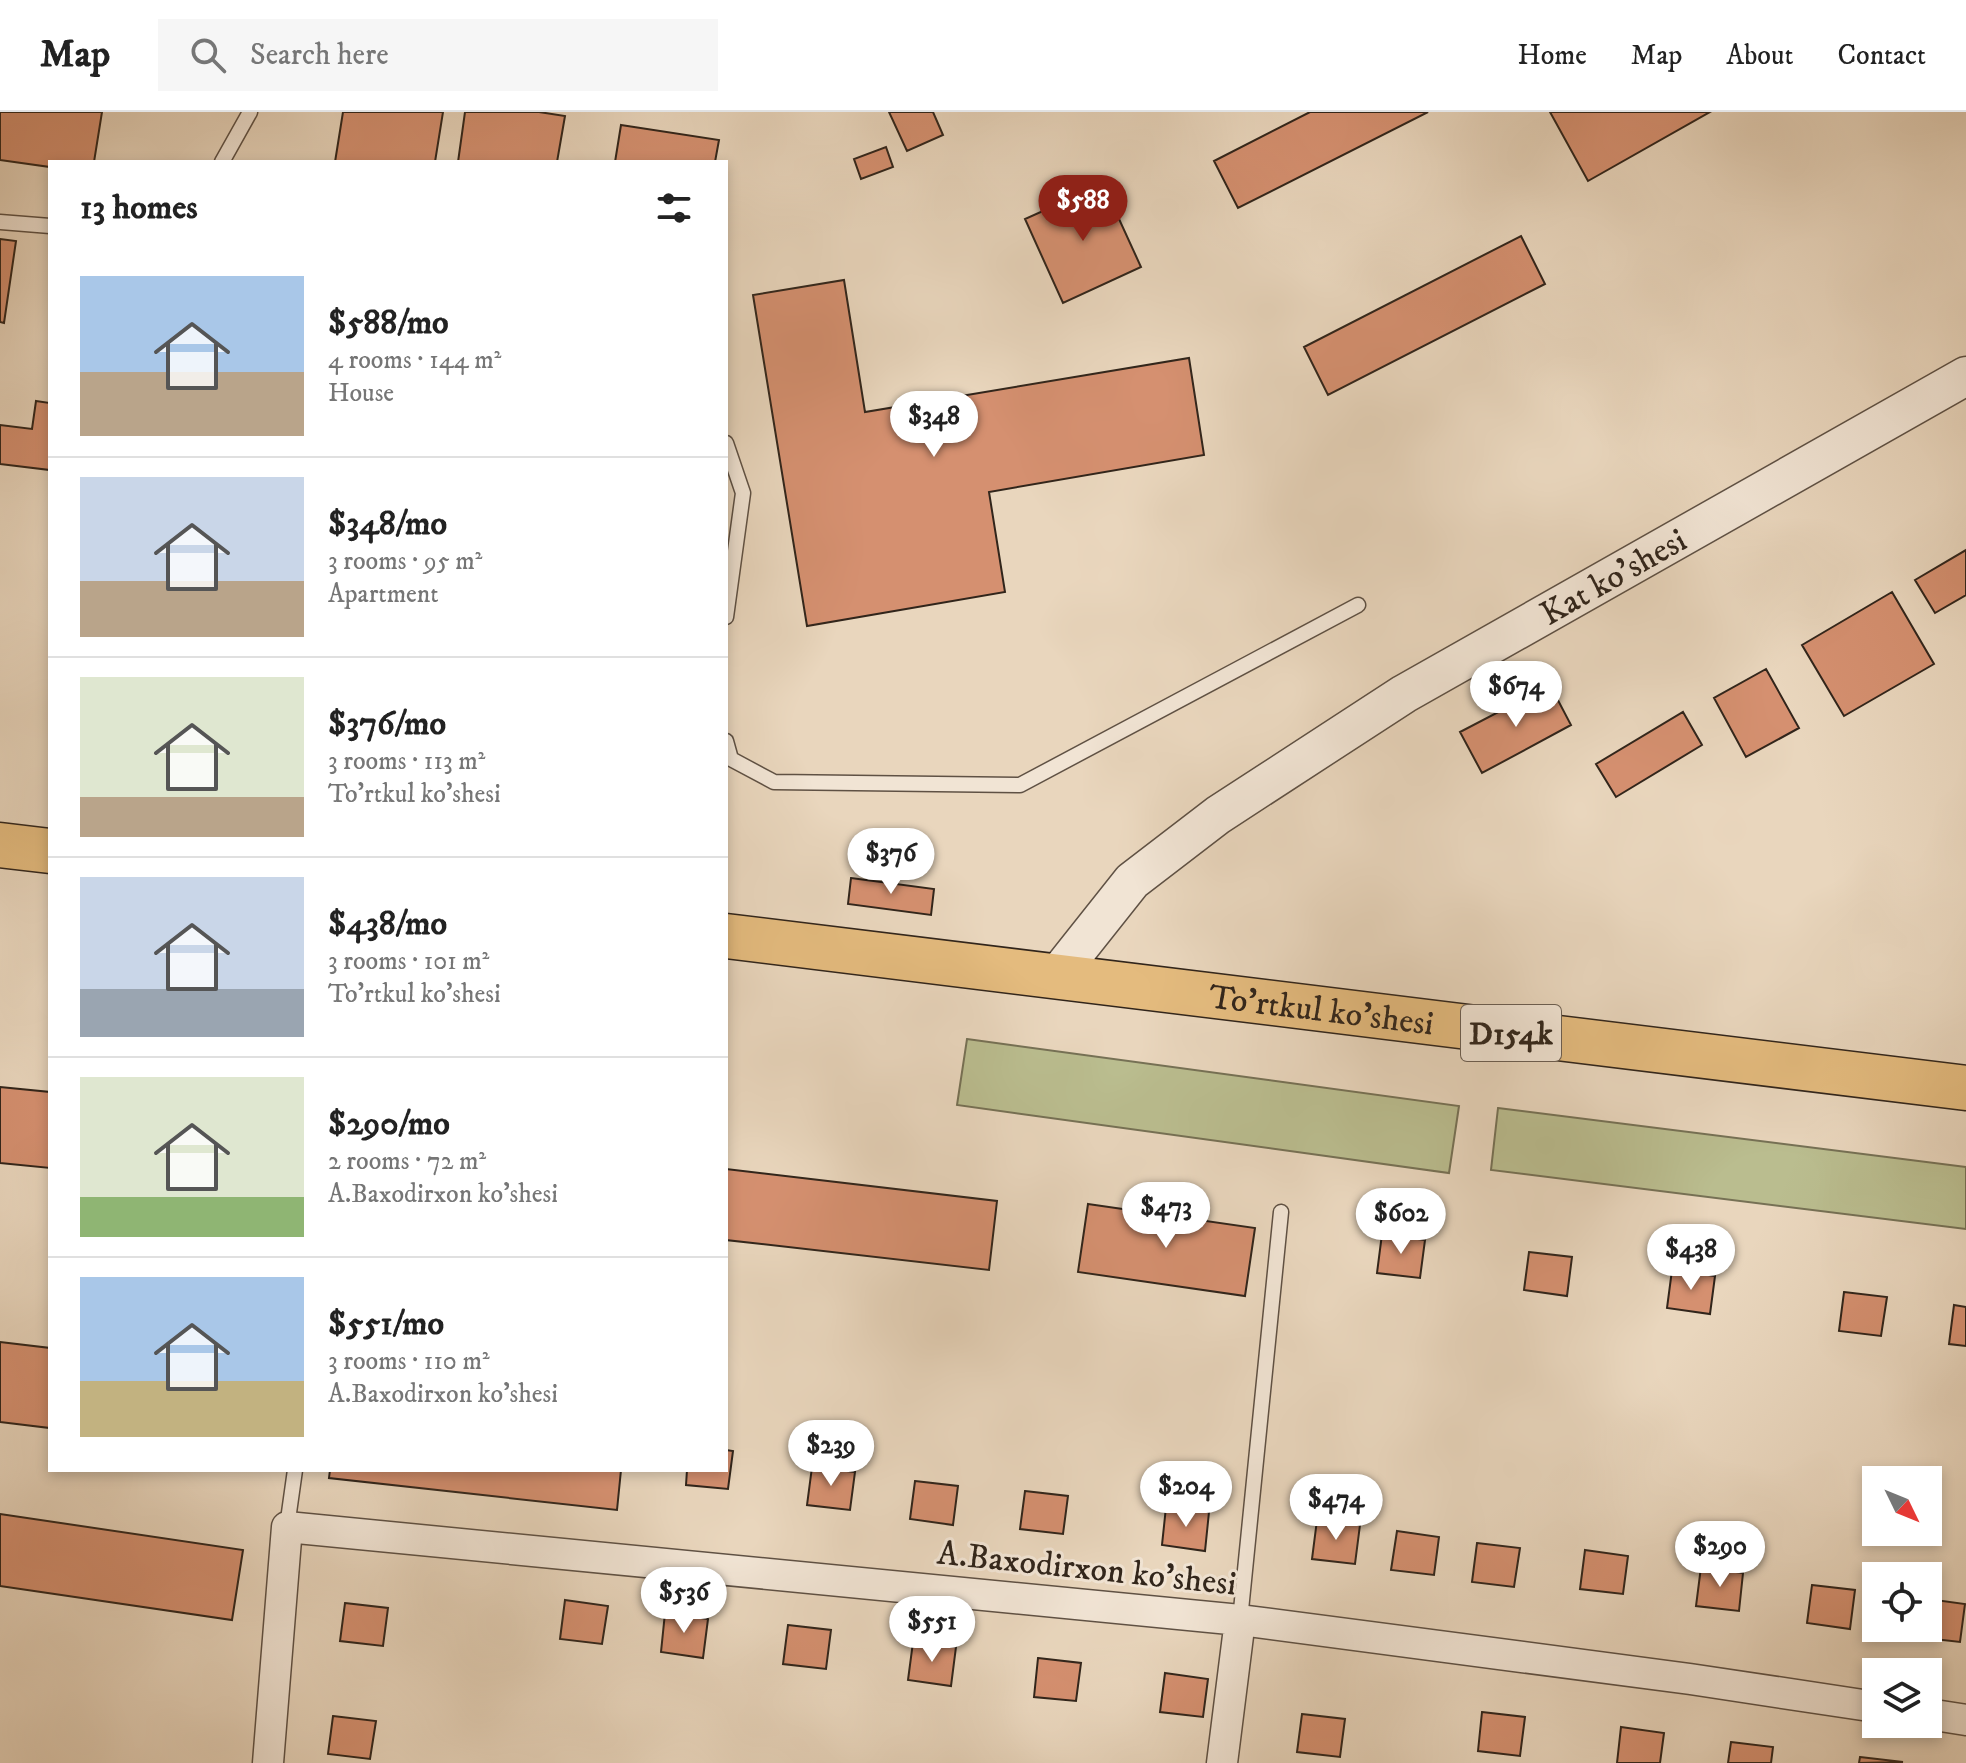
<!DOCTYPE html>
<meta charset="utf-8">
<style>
:root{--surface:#fff;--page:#f6f6f6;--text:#222;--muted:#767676;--line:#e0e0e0;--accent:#8f2418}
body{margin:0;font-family:"IM FELL DW Pica",serif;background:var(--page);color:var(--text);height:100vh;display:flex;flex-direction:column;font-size:30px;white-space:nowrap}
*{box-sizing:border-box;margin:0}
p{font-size:26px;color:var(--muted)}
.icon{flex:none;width:44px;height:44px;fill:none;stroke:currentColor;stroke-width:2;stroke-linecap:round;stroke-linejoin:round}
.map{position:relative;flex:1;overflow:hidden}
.details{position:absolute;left:48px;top:48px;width:680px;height:1312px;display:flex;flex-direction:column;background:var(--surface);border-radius:0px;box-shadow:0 4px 12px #0003}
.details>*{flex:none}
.needle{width:52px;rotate:133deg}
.controls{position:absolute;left:1862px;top:1354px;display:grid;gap:16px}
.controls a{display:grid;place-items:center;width:80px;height:80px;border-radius:0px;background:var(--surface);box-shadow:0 4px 12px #0003;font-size:40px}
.price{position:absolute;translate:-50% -68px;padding:0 18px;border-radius:28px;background:#fff;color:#222;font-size:26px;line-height:52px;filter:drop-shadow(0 2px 4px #0008)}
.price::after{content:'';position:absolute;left:50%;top:48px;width:24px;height:18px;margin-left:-12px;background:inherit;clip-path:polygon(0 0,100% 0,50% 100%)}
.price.on{background:var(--accent);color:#fff}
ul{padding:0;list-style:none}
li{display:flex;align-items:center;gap:24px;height:200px;padding:0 32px}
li+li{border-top:2px solid var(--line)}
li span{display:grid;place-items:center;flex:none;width:224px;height:160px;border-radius:0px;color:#555}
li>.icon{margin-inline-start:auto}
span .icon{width:96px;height:96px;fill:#fffc;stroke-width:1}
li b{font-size:34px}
h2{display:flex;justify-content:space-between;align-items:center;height:96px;padding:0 32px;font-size:34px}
header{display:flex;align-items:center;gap:48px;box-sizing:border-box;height:112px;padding:0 40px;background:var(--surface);border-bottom:2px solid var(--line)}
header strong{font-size:38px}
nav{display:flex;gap:44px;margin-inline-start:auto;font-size:28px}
.search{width:560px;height:72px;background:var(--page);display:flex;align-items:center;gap:20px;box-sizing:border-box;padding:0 28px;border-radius:0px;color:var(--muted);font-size:30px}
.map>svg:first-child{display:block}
</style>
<header>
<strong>Map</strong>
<div class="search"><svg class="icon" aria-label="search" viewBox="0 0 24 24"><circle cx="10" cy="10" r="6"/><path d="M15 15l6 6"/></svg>Search here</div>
<nav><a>Home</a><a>Map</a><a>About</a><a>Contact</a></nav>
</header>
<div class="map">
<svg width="1966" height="1651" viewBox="0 0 1966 1651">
<rect width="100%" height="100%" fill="#e9d6bd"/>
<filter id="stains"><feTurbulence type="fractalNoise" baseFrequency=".0025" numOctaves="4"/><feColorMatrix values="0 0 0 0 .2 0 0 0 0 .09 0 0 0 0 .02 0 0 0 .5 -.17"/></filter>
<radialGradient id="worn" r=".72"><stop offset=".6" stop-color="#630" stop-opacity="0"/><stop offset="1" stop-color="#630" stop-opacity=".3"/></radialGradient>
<path fill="#babd8f" stroke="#767155" stroke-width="2" d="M967,927L1459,994L1449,1061L957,993Z
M1498,996L1966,1055V1117L1491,1058Z"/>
<path fill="#d59070" stroke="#31251b" stroke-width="2" d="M0,0H102L94,50H50V55L0,48Z
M343,0H443L435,50H335Z
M465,0H539L565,4L557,50H458Z
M889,0H933L943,23L907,39Z
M1310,0H1428L1238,96L1214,49Z
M1550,0H1710L1588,69Z
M621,13L719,28L715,50H615Z
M886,35L893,55L861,67L854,47Z
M1103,72L1141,155L1063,191L1025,107Z
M1521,124L1545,172L1328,283L1304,235Z
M0,127L16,129L4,211L0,210Z
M844,168L865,300L1189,246L1204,343L989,380L1005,480L807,514L753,183Z
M36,289L50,291V358L0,352V313L32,317Z
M1966,438V483L1935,501L1915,468Z
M1892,480L1934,552L1844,604L1802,533Z
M1766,557L1799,616L1746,645L1714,586Z
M1550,573L1571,613L1482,661L1460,620Z
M1683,600L1702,633L1616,685L1596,652Z
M851,766L934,777L931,803L848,792Z
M0,975L50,980V1056L0,1051Z
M726,1057L997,1089L989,1158L726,1128Z
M1088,1092L1255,1116L1245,1184L1078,1160Z
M1382,1122L1425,1128L1420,1166L1377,1161Z
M1529,1140L1572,1145L1567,1184L1524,1178Z
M1672,1158L1715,1164L1710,1202L1667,1196Z
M1844,1180L1887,1185L1881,1224L1839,1219Z
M1954,1193L1966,1195V1234L1949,1232Z
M0,1230L50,1236V1316L0,1310Z
M726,1338L733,1339L728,1377L686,1373L687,1358H726Z
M812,1355L855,1360L850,1398L807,1393Z
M330,1358H621L617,1398L329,1366Z
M915,1369L958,1374L953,1413L910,1407Z
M1025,1379L1068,1384L1063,1422L1020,1417Z
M1166,1395L1209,1400L1205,1439L1162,1433Z
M0,1402L243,1438L232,1508L0,1474Z
M1317,1408L1360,1413L1355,1452L1312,1447Z
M1397,1419L1439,1425L1434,1463L1391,1458Z
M1477,1431L1520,1436L1514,1475L1472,1470Z
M1585,1438L1628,1444L1623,1482L1580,1477Z
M1701,1455L1743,1461L1739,1499L1696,1494Z
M1812,1473L1855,1478L1850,1517L1807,1511Z
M1928,1487L1965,1492L1960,1530L1917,1525L1918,1516H1928Z
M565,1488L608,1494L602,1532L560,1527Z
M345,1491L388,1496L383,1534L340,1529Z
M665,1501L708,1507L703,1546L661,1540Z
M788,1513L831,1518L826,1557L783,1552Z
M913,1530L956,1535L951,1574L908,1568Z
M1038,1546L1081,1551L1076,1589L1034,1585Z
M1165,1561L1208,1567L1203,1605L1160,1600Z
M1482,1600L1525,1605L1520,1644L1478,1639Z
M1302,1602L1345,1607L1340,1645L1297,1640Z
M333,1604L376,1609L370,1647L328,1642Z
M1621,1615L1664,1621L1660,1651H1617Z
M1731,1630L1773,1635L1771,1651H1728Z
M1860,1645L1903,1650L1859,1651Z"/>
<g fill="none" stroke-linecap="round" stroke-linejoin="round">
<g stroke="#5f5144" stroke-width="17">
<path id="service" d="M222,50L250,0
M0,110L50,114
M726,331L743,381L726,505
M726,629L731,647L774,670L1020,673L1358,493
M287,1415L295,1358
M1240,1508L1281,1100"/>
</g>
<g stroke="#5f5144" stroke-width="33">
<path id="minor" d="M1928,1602L1966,1608
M268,1651L287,1415L1240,1508L1690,1567L1876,1595
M1222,1651L1240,1508"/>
</g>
<g stroke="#5f5144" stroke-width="41">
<g id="tertiary">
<path id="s1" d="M1055,866L1132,769L1218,703L1404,582L1966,264"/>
</g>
</g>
<g stroke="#31251b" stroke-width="47">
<g id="primary">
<path d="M0,733L50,739"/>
<path id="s2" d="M726,824L1966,976"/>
</g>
</g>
<use href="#service" stroke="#f1e4d4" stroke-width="14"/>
<use href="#minor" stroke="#f1e4d4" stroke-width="30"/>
<use href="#tertiary" stroke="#f1e4d4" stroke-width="38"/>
<use href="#primary" stroke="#e4bb7e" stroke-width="44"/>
</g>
<g text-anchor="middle" stroke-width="6" stroke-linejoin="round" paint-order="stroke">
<rect fill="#f1e4d4" stroke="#6b5e52" stroke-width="2" x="1461" y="893" width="100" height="56" rx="6"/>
<g font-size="32" font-weight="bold" fill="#31251b">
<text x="1511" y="932">D154k</text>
</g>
<g font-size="34" fill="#31251b" stroke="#f1e4d4">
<text dy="12" stroke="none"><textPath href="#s1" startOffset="694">Kat ko'shesi</textPath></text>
<text dy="12" stroke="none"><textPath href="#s2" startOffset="600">To'rtkul ko'shesi</textPath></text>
<text transform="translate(1087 1455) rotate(6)" y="12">A.Baxodirxon ko'shesi</text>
</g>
</g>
<rect width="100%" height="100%" filter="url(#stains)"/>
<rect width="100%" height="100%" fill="url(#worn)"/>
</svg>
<div class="controls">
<a><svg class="needle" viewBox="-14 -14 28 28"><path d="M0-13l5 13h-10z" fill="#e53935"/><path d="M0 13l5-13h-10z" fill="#767676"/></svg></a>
<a><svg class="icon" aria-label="locate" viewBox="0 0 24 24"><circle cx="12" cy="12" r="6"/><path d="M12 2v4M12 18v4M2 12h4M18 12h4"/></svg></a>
<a><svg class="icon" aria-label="layers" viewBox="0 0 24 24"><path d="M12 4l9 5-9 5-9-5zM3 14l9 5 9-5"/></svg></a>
</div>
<b class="price on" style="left:1083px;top:131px">$588</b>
<b class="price" style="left:934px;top:347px">$348</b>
<b class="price" style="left:1516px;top:617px">$674</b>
<b class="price" style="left:891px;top:784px">$376</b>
<b class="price" style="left:1166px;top:1138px">$473</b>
<b class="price" style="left:1401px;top:1144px">$602</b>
<b class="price" style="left:1691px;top:1180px">$438</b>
<b class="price" style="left:831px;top:1376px">$239</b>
<b class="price" style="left:1186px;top:1417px">$204</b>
<b class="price" style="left:1336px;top:1430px">$474</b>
<b class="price" style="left:1720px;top:1477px">$290</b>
<b class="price" style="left:684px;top:1523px">$536</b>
<b class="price" style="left:932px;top:1552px">$551</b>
<section class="details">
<h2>13 homes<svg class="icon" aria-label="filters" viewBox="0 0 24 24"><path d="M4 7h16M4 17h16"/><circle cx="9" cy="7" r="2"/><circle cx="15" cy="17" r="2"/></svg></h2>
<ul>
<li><span style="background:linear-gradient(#a9c7e8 60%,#b9a48a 0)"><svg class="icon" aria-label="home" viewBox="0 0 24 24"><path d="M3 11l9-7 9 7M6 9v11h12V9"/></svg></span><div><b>$588/mo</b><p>4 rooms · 144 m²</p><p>House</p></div></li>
<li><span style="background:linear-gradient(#c9d6e8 65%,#b9a48a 0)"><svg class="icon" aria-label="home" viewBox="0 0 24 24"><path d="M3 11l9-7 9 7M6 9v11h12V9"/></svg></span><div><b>$348/mo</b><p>3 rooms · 95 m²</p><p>Apartment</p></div></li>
<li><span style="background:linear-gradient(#dfe7d0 75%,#b9a48a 0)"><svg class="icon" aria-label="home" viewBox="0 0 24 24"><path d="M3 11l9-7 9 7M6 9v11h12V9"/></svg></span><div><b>$376/mo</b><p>3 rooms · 113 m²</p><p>To'rtkul ko'shesi</p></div></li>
<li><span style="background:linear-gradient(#c9d6e8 70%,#9aa5b1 0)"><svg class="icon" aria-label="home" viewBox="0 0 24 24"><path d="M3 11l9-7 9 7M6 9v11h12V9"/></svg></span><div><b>$438/mo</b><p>3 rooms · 101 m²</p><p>To'rtkul ko'shesi</p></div></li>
<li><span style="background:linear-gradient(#dfe7d0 75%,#8fb573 0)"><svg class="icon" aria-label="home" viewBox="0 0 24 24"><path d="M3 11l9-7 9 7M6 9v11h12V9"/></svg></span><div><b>$290/mo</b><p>2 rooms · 72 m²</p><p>A.Baxodirxon ko'shesi</p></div></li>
<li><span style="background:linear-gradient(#a9c7e8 65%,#c2b280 0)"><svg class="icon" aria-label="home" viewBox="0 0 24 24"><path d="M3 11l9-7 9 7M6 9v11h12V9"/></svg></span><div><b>$551/mo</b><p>3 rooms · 110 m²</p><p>A.Baxodirxon ko'shesi</p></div></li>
</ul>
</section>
</div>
